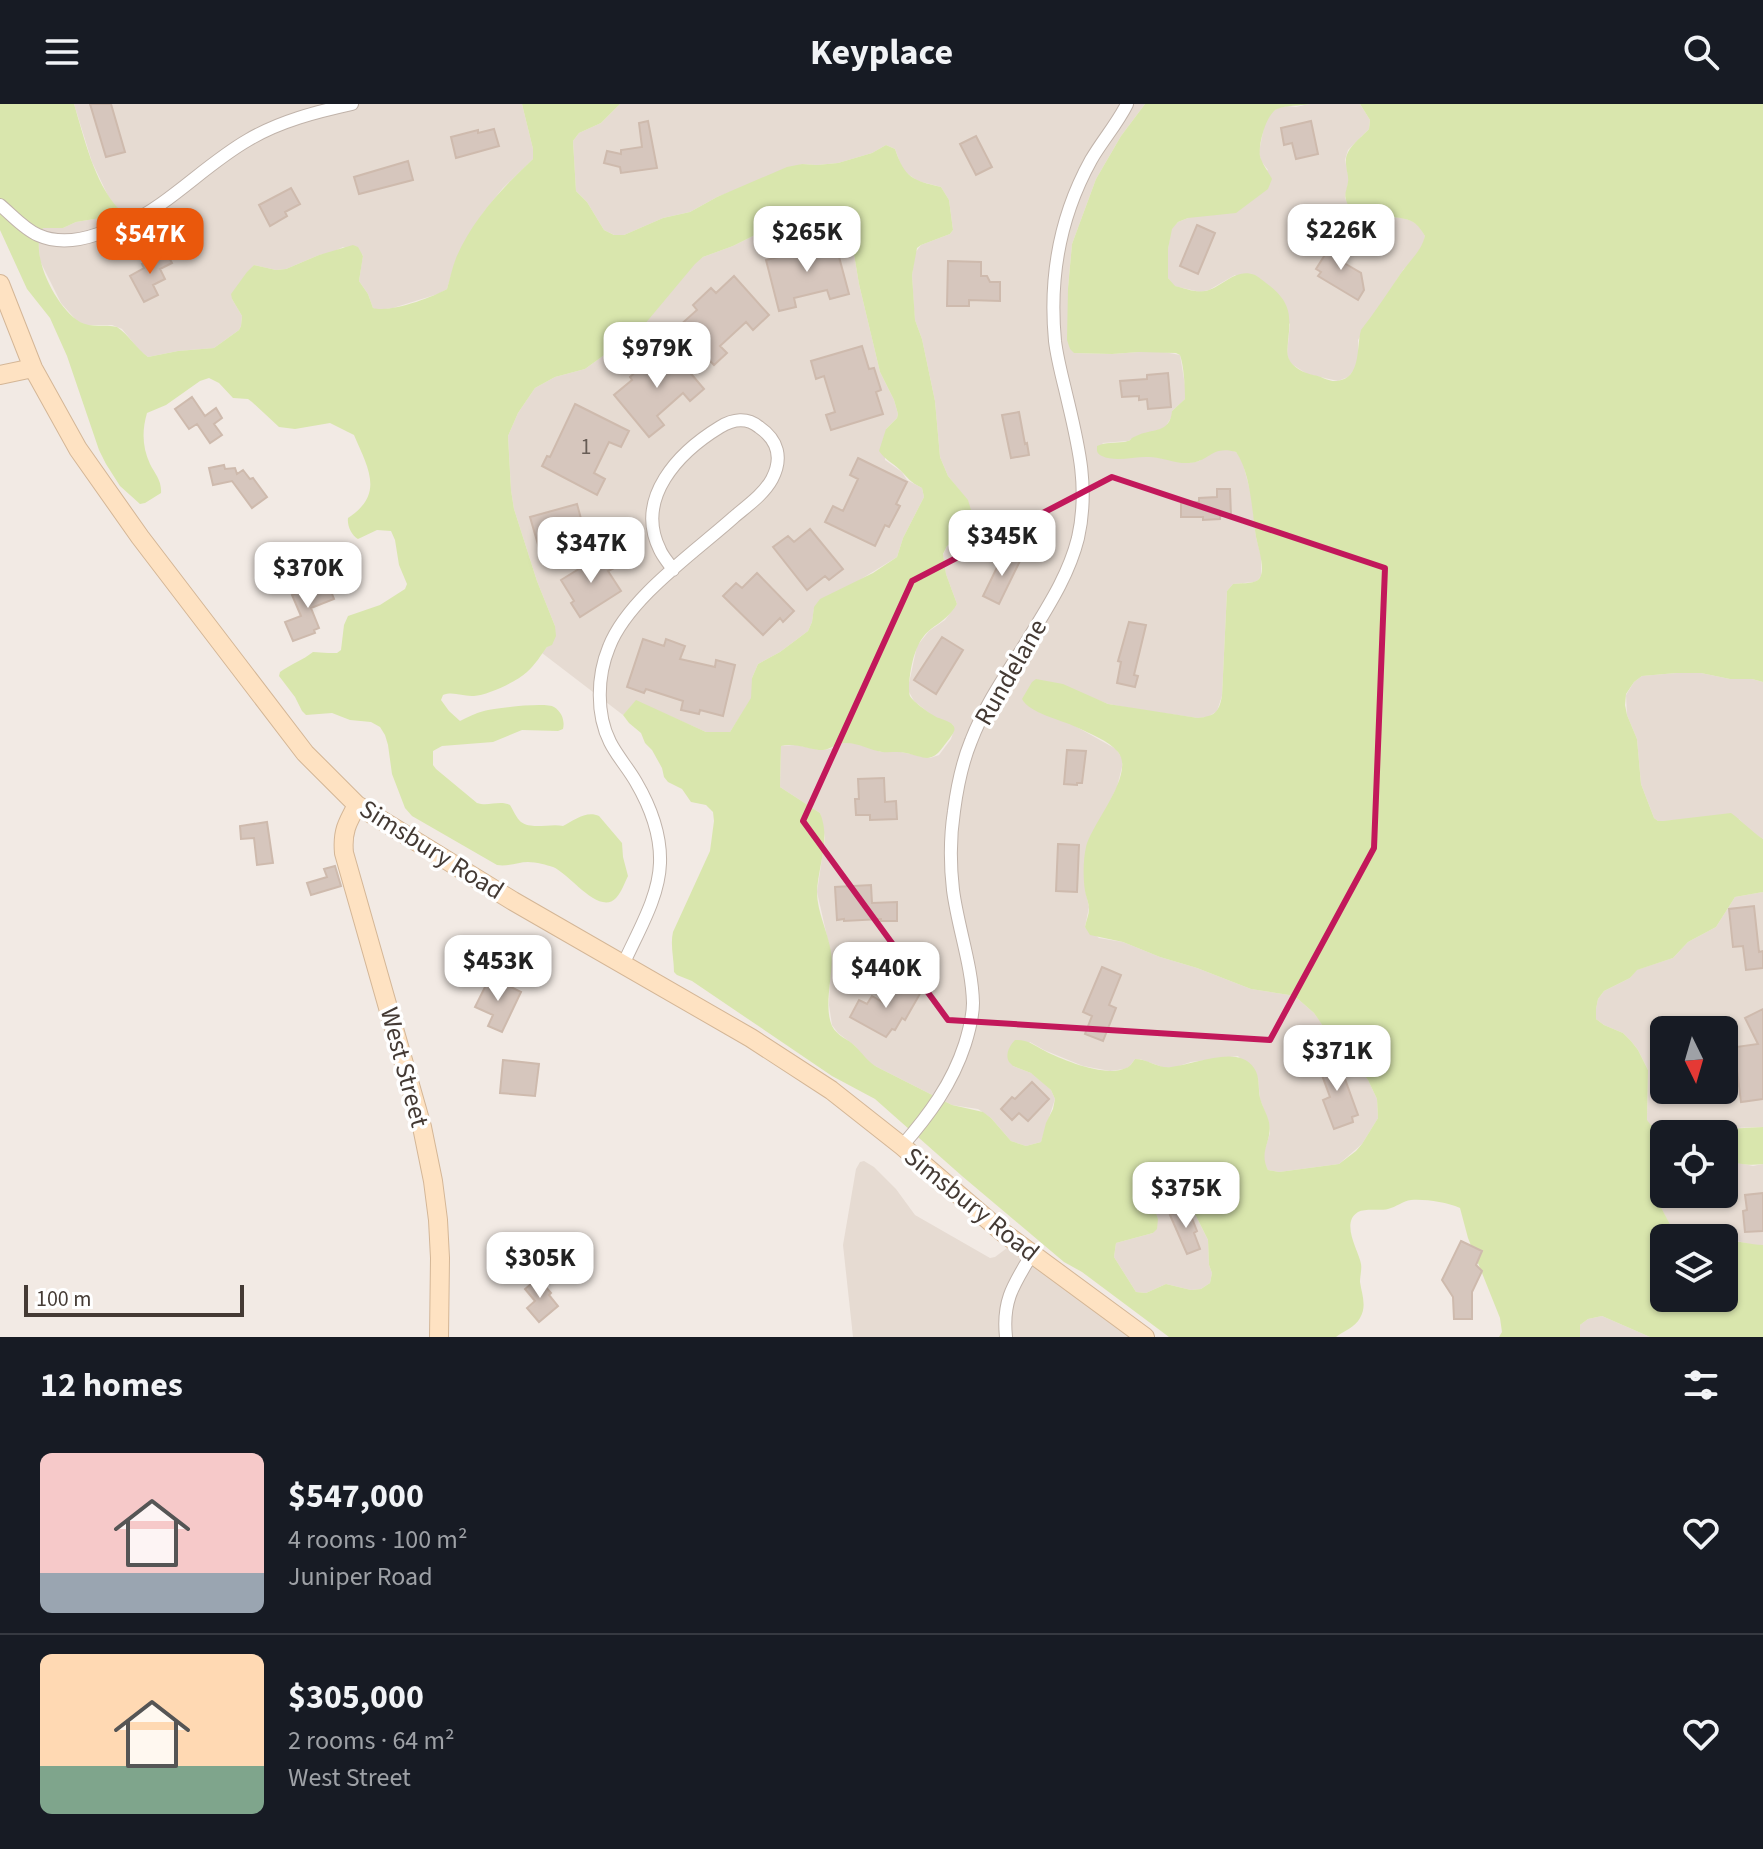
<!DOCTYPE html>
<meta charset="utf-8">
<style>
:root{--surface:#171b24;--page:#20242c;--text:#f1f3f6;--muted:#9ea1a6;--line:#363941;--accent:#ea580c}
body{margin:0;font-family:"Source Sans 3",sans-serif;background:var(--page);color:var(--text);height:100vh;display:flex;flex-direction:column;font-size:30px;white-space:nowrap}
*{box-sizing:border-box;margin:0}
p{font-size:26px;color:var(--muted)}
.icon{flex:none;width:44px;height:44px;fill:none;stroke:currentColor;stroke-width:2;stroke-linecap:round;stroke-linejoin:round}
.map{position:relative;height:1233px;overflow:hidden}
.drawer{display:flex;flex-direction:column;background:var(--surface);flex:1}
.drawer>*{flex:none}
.needle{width:52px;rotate:175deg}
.fabs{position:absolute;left:1650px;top:912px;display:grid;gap:16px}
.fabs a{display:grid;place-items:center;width:88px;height:88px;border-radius:12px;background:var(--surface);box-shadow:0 2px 6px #0004;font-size:40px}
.scale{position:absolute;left:24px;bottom:20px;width:220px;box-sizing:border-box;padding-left:8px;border:4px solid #443a34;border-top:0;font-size:22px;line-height:28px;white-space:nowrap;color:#443a34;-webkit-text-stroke:6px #fff;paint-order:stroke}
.price{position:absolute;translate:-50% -68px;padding:0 18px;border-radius:16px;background:#fff;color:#222;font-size:26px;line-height:52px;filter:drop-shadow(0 2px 4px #0008)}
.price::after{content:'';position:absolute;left:50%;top:48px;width:24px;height:18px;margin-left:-12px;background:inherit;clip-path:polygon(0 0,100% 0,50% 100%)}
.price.on{background:var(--accent);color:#fff}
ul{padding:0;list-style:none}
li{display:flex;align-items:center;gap:24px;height:200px;padding:0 40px}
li+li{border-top:2px solid var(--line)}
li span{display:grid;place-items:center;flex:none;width:224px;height:160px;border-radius:12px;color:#555}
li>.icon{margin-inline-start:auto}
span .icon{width:96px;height:96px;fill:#fffc;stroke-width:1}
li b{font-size:34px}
h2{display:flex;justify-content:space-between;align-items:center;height:96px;padding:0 40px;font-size:34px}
header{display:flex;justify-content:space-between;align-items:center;height:104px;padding:0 40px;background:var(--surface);font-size:36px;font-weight:700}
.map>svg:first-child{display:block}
</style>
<header><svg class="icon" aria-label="menu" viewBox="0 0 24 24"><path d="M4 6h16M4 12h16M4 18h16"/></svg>Keyplace<svg class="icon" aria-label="search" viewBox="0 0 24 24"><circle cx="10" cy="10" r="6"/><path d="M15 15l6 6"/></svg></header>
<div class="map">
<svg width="1763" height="1233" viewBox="0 0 1763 1233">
<rect width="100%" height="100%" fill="#f2eae4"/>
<path fill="#e6dbd2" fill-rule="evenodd" d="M74,0H522L533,45V55L503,84L483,109L456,155L447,185L438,190L393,204L377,206L373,204L368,190L359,177L363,151L343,143L333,148L319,151L286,165L276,166L254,161L232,195L242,212L241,222L239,226L214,244L178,247L148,253L140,247L122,225L112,221H86L77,217L61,199L40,157L38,132L43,123L63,124L76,118L107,113L116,108L117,103L110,96L92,58Z
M620,0H1145L1121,32L1096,75L1072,140L1068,184L1074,249L1112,250L1139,248H1164L1180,251L1185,281V295L1172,307V312L1166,322L1162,325L1137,332L1128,337L1102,339L1124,354L1149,352L1190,359L1199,357L1217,346L1227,345L1236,348L1242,356L1252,394L1256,433L1261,452V472L1258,476L1254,478L1233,480L1227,487L1222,592L1217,607L1208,613L1198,614L1135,605L1108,600L1088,592L1075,622L1116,645L1122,654V663L1117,683L1108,701L1085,785L1089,803L1085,823L1099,834L1123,838L1160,853L1197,864L1251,885L1289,891L1298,895L1314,909L1331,932L1351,953L1368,976L1377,995L1378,1014L1362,1040L1339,1060L1279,1068L1268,1066L1263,1057L1264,1048L1270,1029L1269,1019L1260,995L1258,974L1238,952L1191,958L1176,963L1165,964L1140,955H1135L1129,963L1124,965L1110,967L1083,962L1044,946L1030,938L1013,962L1031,969L1040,974L1051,986L1055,995L1041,1038L1026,1042L1011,1037L991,1014L978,1005L952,1001L877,963L868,958L855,942L838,929L832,921L829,901L831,850L817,788L825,734L820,709L780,683L781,642L796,641L820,646L830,645L844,638L858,640L881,648H901L930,654L939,651L951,635L954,626L953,621L934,613L914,597L909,588V579L917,542L929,527L945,516L957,500L946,470L943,451L947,442L964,432L968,397L948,372L940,353L935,297L922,235L915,216L914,205L912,171L915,149L921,141L950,130L953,126L949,96L941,83L918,77L905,68L902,64L895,45L886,41L872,49L838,59L817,61L802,60L717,93L690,108L663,114L624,131H614L604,126L587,98L576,87L573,37L579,29L601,19Z
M1309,0H1360L1370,16L1369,25L1348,46L1345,56L1349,75L1345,94L1349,102L1365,112L1403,114L1412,117L1420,123L1425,132L1423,142L1417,151L1403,166L1358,236V255L1355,265L1348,273L1338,277L1307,270L1290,259L1287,250L1290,220L1235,171L1209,186L1200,188L1174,182L1168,174V145L1171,125L1178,118L1188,114L1268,66L1261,57L1259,48L1265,18L1269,10L1278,4L1287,2L1296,3Z
M796,122L811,127H826L840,135L854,150L859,180L880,268L894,296L898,310L897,314L886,325L885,356L902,368L907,376L922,384L924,393L903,434L897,453L814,504L812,518L808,527L780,548L758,560L752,574V594L730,628H706L636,597L623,611L542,549L547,543L555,522L537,477L514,405L511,386L508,332L518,309L535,284L555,273L585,265L607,249L621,244L695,159L703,153L733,142L761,128L781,123Z
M1676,569H1701L1730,575H1752L1763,578V735L1750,727L1739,715L1658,717L1654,714L1641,680L1637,635L1627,611L1626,591L1634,578L1642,572Z
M1763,788V1023L1730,1024L1725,1025L1721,1030H1664V1090H1724V1051L1729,1057L1753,1062L1763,1060V1141H1753L1733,1136L1724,1137V1134H1679L1674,1129L1655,1092L1653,1082L1662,1052L1659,1032L1647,1017L1648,966L1638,946L1631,937L1623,929L1604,921L1596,915V905L1598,895L1604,887L1630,874L1636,866L1673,854L1688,838L1716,823L1735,793ZM1664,926H1724V986H1664Z
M864,1057L874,1063L896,1085L915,1111L990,1154L995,1153L1015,1138L1145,1233H853L843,1141L856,1065L860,1058Z
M1179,1094L1188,1096L1208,1136L1209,1161L1212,1169L1210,1179L1201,1185L1191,1186L1166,1180L1146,1189L1136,1188L1114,1153L1116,1139L1153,1129L1158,1115L1152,1101Z
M1602,1212L1650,1233H1580V1221L1588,1215Z"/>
<path fill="#d9e6ad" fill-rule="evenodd" d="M0,0H74C84,33 94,78 118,104L116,108L107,113L76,118L63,124H43C28,149 56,204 80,218C91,224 105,220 117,223C129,231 136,244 148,253L178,247L214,244L239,226L241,222L242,212L232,195L231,190L247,168L254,161L276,166L286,165L319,151L353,141L358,143L363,152L359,177L368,190L373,204C390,209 431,194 447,185C450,175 452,164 456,154C473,115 502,84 533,55V45L522,0H620L601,19L579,29L573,37L576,87L587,98L604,126L614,131H624L663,114L690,108L717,93L787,63L802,60L817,61L838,59L872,49L886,41L895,45C905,74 912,76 941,83L949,96L953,126L950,130L921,141L917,144L912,171L915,216L922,235L935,297L940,353L948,372L968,396L974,416L971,425L947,442L943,450L946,470L957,500C950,512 942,517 931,525C915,537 911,561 909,580C909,583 909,590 910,592C912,597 934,613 939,614C963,622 955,627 943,643C931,660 924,653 906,649C898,647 890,649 882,648C869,646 859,639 846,639C837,638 832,645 823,646C809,646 795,638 781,642L780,683L820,709C831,735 818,762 817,788C817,808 828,828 831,848C834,870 823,901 832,922C837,932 848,935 855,942C863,950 868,958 877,963L952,1001L983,1008L991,1014L1011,1037L1026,1042L1041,1038L1046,1019L1053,1005L1055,995L1051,986L1031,969L1013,962L1009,958C1005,951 1009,942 1015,936C1027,935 1034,941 1045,947C1063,956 1106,974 1126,964C1130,963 1132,959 1135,955C1148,955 1159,965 1171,963C1194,961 1238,940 1254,964C1260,972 1258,984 1260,994C1262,1002 1267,1010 1269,1018C1273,1037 1258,1047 1268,1066L1279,1068L1339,1060L1356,1047L1362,1040L1378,1014L1377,995L1368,976L1351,953L1330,932L1314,909L1298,895L1289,891L1251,885L1197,864L1160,853L1123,838L1090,831L1085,823C1086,817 1089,811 1089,805C1089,799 1086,793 1085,787C1083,774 1083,756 1086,743C1091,720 1136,670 1118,648C1109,637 1089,629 1076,623C1062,616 1029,609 1022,595L1032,578L1036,575L1063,580L1108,600L1198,614C1215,612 1219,608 1222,592L1227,487L1233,480C1240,479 1252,480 1258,476C1267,469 1258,443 1256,433C1252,408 1251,369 1236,348C1211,341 1210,358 1189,359C1175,360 1160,352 1146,353C1133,353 1114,358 1102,352C1096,349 1097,347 1097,342C1106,338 1115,339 1124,338C1134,336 1127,336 1136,332C1152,324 1170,330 1172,307L1185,295C1185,282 1184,263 1180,251L1176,249L1139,248L1112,250L1074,249L1070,245L1067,236L1068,184L1072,140L1096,75L1121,32L1145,0H1309C1299,2 1287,1 1277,5C1266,10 1258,41 1260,52C1262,60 1268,67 1272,75L1268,85L1236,109L1188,114L1178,118L1172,125L1168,145V174L1175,182C1184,184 1195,189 1205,187C1222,184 1235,163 1255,171C1260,174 1266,179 1270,182C1291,199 1291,212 1288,237C1288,243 1286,249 1289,255C1292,263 1304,269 1313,271C1321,272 1329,278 1337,277C1362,274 1356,243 1361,226C1375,208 1388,188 1401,169C1410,156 1421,148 1425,132C1422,127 1419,122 1413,118C1395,107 1353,122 1346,96C1344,90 1347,85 1348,78C1349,72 1346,66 1346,60C1344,45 1360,35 1369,25L1370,16L1360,0H1763V578L1752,575H1730L1701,569H1676L1642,572L1634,578L1626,590L1625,601L1627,611L1637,635L1641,680L1654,714L1658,717H1663L1731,709C1742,717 1751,727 1763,735V788L1735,793L1716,823L1688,838L1673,854L1637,866L1630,874L1604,887L1598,895L1596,905V915L1604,921L1623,929L1631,937L1638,946L1648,966L1647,1016L1659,1032L1662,1052L1653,1082L1655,1092L1674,1128L1679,1134H1664V1194H1724V1137C1737,1136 1749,1141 1763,1141V1233H1650L1602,1212L1588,1215L1580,1221V1233H1499L1502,1228L1500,1214L1468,1134L1460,1104C1446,1098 1426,1095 1411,1096C1403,1097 1396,1103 1388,1105C1380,1107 1365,1104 1358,1108C1340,1119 1359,1147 1361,1160C1362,1165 1360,1172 1360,1178C1362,1191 1367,1202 1360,1214C1355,1223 1344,1227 1336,1233H1169L1082,1168L1064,1158L962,1072L875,995L832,972L692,877L677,871L674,868C674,854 670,841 673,828L710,747L714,717L713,708L706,701L691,698L682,685L668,678L664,673L662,664L652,646L645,639L641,629L629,619L623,611L636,596L706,628H730L751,594L752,574L758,560L780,548L808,527L812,518L814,503L820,495L873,469L897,453L903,434L924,393L922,384C910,378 909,375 900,366C893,359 885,356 879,347L886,325L897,314L898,310L894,296L880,268L859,180L854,150L840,134L826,127H811L796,122L781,123L761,128L733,142L703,153L695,160L629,239L607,249L585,265L555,273L535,284L518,309L508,332L511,386L514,405L537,477L555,522L556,532L552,541L547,543C541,551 535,561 527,568C516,578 488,591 474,592C463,593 454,587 443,591L441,596L449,607L460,617C468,613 476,609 484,607C495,604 546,598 554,603C562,608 565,617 563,625L558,627L522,626L493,638L442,642L433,647V661L436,665L477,699C488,703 499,696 510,701C513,706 517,715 521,718C532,726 551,719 563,722C574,716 587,706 599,712L622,739L623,753L628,772C625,778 621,789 616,794C599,812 570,770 553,763C547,761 536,758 528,758C518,758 508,763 497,761L412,712L405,704L392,670L388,641L385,631L380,623L371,618L350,616L332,609L306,611L302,607L295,593L279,572L280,568C291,560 303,556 313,548L328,549H337L341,546L344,521L348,512L380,501L405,485L407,480L399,461L395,436L391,427L377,426L358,435C351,431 347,421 348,414C385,390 368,364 354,331L330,319L295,325L279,323L252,298L248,295L233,294L219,279L209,274L200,277L166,301L147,309C142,326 142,343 150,360C155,370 162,377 161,389L145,399L140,400L120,382L106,360L99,346L67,252L54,223L50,214L27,185L0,126ZM1179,1094L1188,1096L1208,1136L1209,1161L1212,1169L1210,1179L1201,1185L1191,1186L1166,1180L1146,1189L1136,1188L1114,1153L1116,1139L1153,1129L1157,1125L1158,1115L1153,1101Z
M1763,1023V1060C1750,1062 1733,1061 1724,1051V1030H1721L1725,1025Z"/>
<path fill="#d6c6bd" stroke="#cebaad" stroke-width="2" d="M90,0H111L125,48L106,53Z
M648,17L657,64L621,69L620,63L604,59L607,47L621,50V46L642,43L639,19Z
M1311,17L1318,50L1296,55L1292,39L1284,41L1281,24Z
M494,25L499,42L456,54L451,33L478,26V29Z
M976,32L992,63L976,71L960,40Z
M408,57L413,76L359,90L354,73Z
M291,84L300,100L285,108L287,112L270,122L259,101Z
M1197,121L1215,129L1198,170L1180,162Z
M811,138L812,144L835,138L849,190L830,195L827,186L794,194L796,203L779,207L766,156L791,150L789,144Z
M1333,138L1350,148L1344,159L1361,169L1364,186L1358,196L1318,172L1321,168L1316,165Z
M166,148L172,159L160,165L165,175L153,181L158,191L144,198L130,172L144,164L142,160Z
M948,157L981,158V172H987L990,178H1000V197L969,196V202H947Z
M734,172L769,211L753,226L746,218L720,242L727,249L714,261L678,223L697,206L693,201L711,184L716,189Z
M862,242L869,265L874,264L881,286L876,288L883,310L831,326L826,311L835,308L824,272L816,275L811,257Z
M669,244L704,285L690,297L683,289L657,312L664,321L649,333L614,291L632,276L630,273L648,257L651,260Z
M1168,269L1171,303L1148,305L1147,295L1139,296V292L1122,293L1120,277L1147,275V271Z
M192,293L205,312L216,304L222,314L214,320L222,331L210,339L197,320L189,325L175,305Z
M575,300L629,327L621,343L609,338L594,369L605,375L597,391L542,362L547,352L550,353Z
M1019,308L1025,340L1027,339L1029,351L1011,354L1002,311Z
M858,354L907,378L896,400L900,402L889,423L885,421L875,442L825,418L833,402L843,407L858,375L850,371Z
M224,361L225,365L235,364L237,370L243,366L250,375L253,374L267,393L252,404L232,377L213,381L209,364Z
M1217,385H1230L1231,412H1220V415L1203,416V413H1181V399L1199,398V394L1217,393Z
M577,400L583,422L591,420L596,439L545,452L543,444H539L530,413Z
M810,425L843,465L829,476L825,472L807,486L773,443L788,432L794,438Z
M605,449L614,464L608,467L621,487L580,513L571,499L574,497L561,476Z
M1004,449L1020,457L999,500L983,492Z
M757,469L794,507L783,518L780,514L763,531L723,492L736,479L742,484Z
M327,477L334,495L311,504L319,524L314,526L315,529L293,537L285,518L301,512L292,491Z
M1129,518L1146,521L1134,571L1138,572L1135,583L1117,579L1121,558L1118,557Z
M942,533L963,546L936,590L914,576Z
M643,535L664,542L666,535L685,542L680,555L715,563L716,556L735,561L723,612L700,606L699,610L681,606L683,597L646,585L644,589L627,583Z
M1067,646L1086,647L1082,679H1077V681L1064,680Z
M884,674L885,698L896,697L897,715L870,716V711H856L855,695H859L858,675Z
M267,718L273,759L257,761L254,734L241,735L240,722Z
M1058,740L1079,741L1077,788L1056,787Z
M335,762L341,782L311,791L307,779L327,773L324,765Z
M871,781L872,799L897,798V817H881V815L844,817V815L837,816L835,783Z
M1754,802L1759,848L1763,847V864L1746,866L1743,842L1733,843L1729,805Z
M1102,863L1121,871L1109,901L1116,904L1103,937L1085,930L1092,912L1083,908Z
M490,873L521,888L502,928L488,922L493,911L475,903Z
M906,880L921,888L905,916L902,914L895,926L892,925L886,933L850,913L859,896L867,900L872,892L884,899L892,884L901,889Z
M1763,905V995L1741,998L1737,966L1732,967L1729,944L1758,940L1745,914Z
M1333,949L1340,968L1342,967L1358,1011L1352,1013L1353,1018L1334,1025L1323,996L1330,993L1316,955Z
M503,956L539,960L535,992L500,989Z
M1032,978L1049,995L1028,1017L1019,1009L1012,1016L1001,1005L1012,993L1015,995Z
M1763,1089V1127L1745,1128L1743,1107L1747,1106L1745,1091Z
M1188,1104L1197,1127L1194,1129L1200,1145L1187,1150L1170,1111Z
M1461,1137L1482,1147L1476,1161L1482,1167L1472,1188V1215H1454L1453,1193L1442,1176Z
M538,1174L551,1189L549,1191L558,1202L539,1218L527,1204L535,1197L525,1185Z"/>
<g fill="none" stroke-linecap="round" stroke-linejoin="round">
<g stroke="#c0b3aa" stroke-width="14">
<path id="street" d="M0,101C12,111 24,125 38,131C58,140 78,137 98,130C107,127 117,124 127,120C170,100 206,60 248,36C280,17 316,8 352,0
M623,861C637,829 659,794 660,759C661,731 650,702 636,678C628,664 617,652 610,638C596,610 597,572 609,543C628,494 695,448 734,413C747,402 764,390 772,375C783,354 778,336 759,323C747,313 733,315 720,323C679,348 634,394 660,446C663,453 669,459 673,466
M902,1042C929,1011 952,980 965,940C969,927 973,913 973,899C972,861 958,824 953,786C950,760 950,733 954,707C957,684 962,659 971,637C984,603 1005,572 1024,542C1045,507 1068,474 1078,434C1090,381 1077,336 1065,285C1061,269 1057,253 1055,237C1049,174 1060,112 1091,56C1102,37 1117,20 1127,0
M1006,1233C1002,1196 1014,1180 1032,1150"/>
</g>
<g stroke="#d4b696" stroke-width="20">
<path id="secondary" d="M0,180L33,264L78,345L140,433L305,649L357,701L513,797L751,934L831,986L902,1042L1001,1127L1145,1233
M0,271L33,264
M357,701C347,719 342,728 344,749L422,1023L433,1077L438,1116L440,1154L439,1233"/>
</g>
<use href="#street" stroke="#fff" stroke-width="12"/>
<use href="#secondary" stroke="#fee2c2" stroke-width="18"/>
</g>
<path fill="none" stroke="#c2185b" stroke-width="6" stroke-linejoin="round" d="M1112,373L1385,464L1374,744L1270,936L948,916L803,717L912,477Z"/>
<g text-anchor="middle" stroke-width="7" stroke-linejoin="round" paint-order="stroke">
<g font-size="22" fill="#685d56">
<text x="586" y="350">1</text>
</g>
<g font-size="26" fill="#443a34" stroke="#fff">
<text transform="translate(1010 568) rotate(-60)" y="9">Rundelane</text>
<text transform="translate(432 745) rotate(32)" y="9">Simsbury Road</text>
<text transform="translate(405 963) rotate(75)" y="9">West Street</text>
<text transform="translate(972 1100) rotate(39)" y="9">Simsbury Road</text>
</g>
</g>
</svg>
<div class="fabs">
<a><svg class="needle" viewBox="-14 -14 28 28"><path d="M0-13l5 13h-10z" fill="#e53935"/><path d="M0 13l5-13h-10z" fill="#9ea1a6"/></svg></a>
<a><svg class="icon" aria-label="locate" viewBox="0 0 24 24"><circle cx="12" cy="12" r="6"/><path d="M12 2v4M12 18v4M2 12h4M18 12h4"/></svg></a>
<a><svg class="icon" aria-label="layers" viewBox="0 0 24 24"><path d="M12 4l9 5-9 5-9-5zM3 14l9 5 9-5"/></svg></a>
</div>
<div class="scale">100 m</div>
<b class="price" style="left:1341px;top:168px">$226K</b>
<b class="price" style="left:807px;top:170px">$265K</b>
<b class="price on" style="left:150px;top:172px">$547K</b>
<b class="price" style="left:657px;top:286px">$979K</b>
<b class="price" style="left:1002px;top:474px">$345K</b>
<b class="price" style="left:591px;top:481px">$347K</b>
<b class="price" style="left:308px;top:506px">$370K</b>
<b class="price" style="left:498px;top:899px">$453K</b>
<b class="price" style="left:886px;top:906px">$440K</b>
<b class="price" style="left:1337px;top:989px">$371K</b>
<b class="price" style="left:1186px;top:1126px">$375K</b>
<b class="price" style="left:540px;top:1196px">$305K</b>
</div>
<section class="drawer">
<h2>12 homes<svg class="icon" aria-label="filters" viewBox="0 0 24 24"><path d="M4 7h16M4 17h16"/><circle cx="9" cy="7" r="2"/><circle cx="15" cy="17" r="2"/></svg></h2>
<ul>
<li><span style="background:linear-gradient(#f6c9c9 75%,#9aa5b1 0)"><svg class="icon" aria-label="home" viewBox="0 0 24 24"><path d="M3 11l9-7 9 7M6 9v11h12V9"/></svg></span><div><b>$547,000</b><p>4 rooms · 100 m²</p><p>Juniper Road</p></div><svg class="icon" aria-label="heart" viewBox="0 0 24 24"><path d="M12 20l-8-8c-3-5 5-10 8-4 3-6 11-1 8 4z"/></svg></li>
<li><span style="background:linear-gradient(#ffd9b3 70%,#7fa58c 0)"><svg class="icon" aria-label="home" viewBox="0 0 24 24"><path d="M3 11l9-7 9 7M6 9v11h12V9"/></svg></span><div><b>$305,000</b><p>2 rooms · 64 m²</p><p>West Street</p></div><svg class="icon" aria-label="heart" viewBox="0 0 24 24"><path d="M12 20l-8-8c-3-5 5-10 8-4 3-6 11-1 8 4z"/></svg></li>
</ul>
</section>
